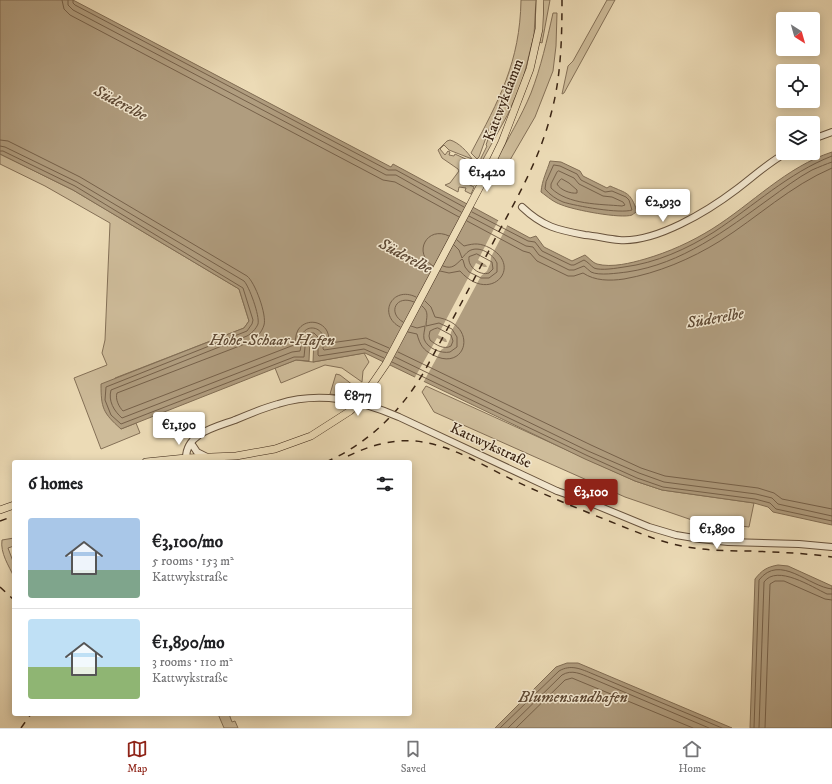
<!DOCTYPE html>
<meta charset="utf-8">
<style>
:root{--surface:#fff;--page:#f2f2f2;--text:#202124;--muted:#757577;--line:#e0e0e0;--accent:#8f2418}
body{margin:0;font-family:"IM FELL DW Pica",serif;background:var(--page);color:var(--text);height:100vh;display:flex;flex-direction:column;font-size:15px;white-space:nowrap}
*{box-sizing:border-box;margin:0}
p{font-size:13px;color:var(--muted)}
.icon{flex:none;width:22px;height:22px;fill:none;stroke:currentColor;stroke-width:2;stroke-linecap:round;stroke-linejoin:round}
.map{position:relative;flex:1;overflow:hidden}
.drawer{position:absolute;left:12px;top:460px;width:400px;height:256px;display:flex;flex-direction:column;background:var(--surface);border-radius:4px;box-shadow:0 2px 10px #0003}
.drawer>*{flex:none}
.needle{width:26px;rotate:143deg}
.buttons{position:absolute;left:776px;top:12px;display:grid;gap:8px}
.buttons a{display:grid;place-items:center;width:44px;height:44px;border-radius:4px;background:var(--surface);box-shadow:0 2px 10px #0003;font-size:20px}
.price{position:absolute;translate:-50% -34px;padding:0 9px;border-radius:4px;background:#fff;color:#222;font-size:13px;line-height:26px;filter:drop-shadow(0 1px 2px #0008)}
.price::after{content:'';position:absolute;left:50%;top:24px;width:12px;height:9px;margin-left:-6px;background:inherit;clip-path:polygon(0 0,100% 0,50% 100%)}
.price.current{background:var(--accent);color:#fff}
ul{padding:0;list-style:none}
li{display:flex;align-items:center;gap:12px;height:100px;padding:0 16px}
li+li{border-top:1px solid var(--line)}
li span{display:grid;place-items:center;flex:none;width:112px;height:80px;border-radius:4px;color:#555}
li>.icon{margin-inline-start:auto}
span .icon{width:48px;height:48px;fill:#fffc;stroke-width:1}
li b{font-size:17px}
h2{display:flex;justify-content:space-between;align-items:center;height:48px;padding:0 16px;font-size:17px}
.tabs{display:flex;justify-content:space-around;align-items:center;height:56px;border-top:1px solid var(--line);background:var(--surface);font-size:11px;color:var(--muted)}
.tabs a{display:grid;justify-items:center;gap:2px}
.tabs .current{color:var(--accent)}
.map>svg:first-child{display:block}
</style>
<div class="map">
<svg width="832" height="728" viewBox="0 0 832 728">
<rect width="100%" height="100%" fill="#ecdbb6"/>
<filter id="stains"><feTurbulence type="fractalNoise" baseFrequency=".005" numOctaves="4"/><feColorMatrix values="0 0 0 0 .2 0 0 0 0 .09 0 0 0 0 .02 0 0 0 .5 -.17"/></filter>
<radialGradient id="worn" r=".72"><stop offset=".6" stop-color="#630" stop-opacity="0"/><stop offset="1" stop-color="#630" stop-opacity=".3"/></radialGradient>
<path fill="#cebc9a" stroke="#847057" d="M521,0H536L534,35L523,79L508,114L481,163V158L487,146L486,145L494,122L492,121L479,157L477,159L471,153C499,100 520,62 521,0Z
M543,0H550L542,43L539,42Z
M607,0H615L564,93L562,94L568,66L573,61Z
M553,13H557L556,46L553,71L535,117L510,160L501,164L495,162C508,139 521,117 531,93C541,67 547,40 553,13Z
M450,140C458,142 468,152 472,159L449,150L444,145L440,149L445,155L448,151L450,152L449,155L454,156L455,154L472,162L476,168L480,170L475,185L469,183L468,184L474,187L471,194L465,191L466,188L459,187L458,192L445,185L450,183L459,171L458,169L442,158L438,150L447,141Z
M0,154L73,190L239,289L249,321L244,328L115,378L121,429L136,423L140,433L101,449L74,378L107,365L102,353L105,340L110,223L45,186L0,164Z
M364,353L369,362L363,371L362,382L342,368L325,365L281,383L275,368L296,360L313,362Z
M336,374L340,375L358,389L351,397L330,394Z
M426,386L635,481L662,490L754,503L749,527L692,520L625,497L434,412L422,392Z
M14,538V546L8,548L14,564V577C9,566 0,553 2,540Z
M218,714H229L232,722L235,721L238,728H224Z"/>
<path fill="#b09d7f" stroke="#816d54" d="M0,0H73L391,167L393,164L530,238L536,236L544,247L572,261L585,255C589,258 593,263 597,264C612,268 631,263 645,259C669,252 691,242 712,229C752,204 786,167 832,152V525L773,512L768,507L754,503L662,490L635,481L585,459L365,353L313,362L314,338L312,337L310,338L309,361L296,360L121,429C103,413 101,408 101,384L244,328L249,321L239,289L73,190L0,154Z
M550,161L561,162L580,171L583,176L607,188L610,186C628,194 630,192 637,211C637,212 633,214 632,215C621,219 574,210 562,205C553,202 548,197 541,192C542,180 547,171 550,161Z
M778,565L788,566L832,586V728H750L755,579C762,570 767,567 778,565Z
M567,663H578L732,728H495L556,667Z"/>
<path fill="#ecdbb6" d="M499,219L508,224L491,257L490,264L487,271L481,276L451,332L450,339L447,346L441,350L423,383L414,379L437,338L445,342H447L446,339L438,335L476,263L484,267H487L486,265L478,260Z"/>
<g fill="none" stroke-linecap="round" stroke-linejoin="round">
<path stroke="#76614a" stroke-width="1" d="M62,0L64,9L70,15L383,180L395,182L459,217
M68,0V5L73,10L386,175H396L461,212
M73,0V3L75,5L388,170H396L464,207
M0,140L8,141L80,177L247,276C255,282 267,315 264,325C262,332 256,339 250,342L117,393C115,399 119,407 123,411L294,345C296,341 295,335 298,330C305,319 321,320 327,331C329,335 329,340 330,343L366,338L389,348
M0,146L5,147L77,182L244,281C249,286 260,316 258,324C256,329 251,334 247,336L111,390C108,401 114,411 122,418L292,352L300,351C302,346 299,338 303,333C308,325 320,327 323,336C324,340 323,345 323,349L324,350L365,344L387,353
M0,151H3L75,186L243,288L253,320L252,324L247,331L106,387L105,400L111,415L121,424L294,357H304L306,337L311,333H314L318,337V355L319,356L364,349L384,358
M554,165L560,166L577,174L581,180L605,192L612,191L626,197L629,200L632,210C620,214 576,206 563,202C556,199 550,195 545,189L546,182Z
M559,171L574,178L579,184L603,196L612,197L623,202L625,205L622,206C600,204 568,205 551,188V184L557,172Z
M562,179L569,183L577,190V193C571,194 560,190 557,184L560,180Z
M472,212L528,241L535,242L542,251L571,265H574L584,260C588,262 591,266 594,268C601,271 617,268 624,267C656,263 687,249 714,232C754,206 788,173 832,156
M469,216L526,246L533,247L539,255L569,270H574L584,266C586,268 589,270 591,272C599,276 618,273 627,272C682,264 726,230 769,199C783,189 797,178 812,170C819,167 826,164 832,162
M467,221L523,251L530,253L537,261L568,276H574L583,273C595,281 610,281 624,279C658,273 691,259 720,241C758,217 790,186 832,168
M477,254L492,262L493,269L489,273C480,276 467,267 469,257Z
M433,266C412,253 427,225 449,236
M443,266C453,270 456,264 462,259L463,260L465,267L469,272L481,278H489L497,272V263C493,254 479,245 469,251C466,253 464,256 462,258L459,250L454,245
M440,271L449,273L460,271C490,305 524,267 490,248C480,243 475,243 464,246L457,240
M403,322C387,313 396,294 414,302
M411,326L417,328L425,326C425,330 423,334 424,339C427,348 441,354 450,352L457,347V337L452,329L439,323L426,326C426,318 430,312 422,306
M400,327C377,315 392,285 416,297
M438,328L451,335L453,341L451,346C444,350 436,345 430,340L429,336L430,331L434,329Z
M408,332L417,334C420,345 423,350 433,355C467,373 480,323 435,317L431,307L425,301
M398,352L591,445L641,468L665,476L758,488L774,493L782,499L832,509
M395,357L588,451L639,473L664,482L756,494L772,498L778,504L832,516
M392,362L586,455L637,478L663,487L755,499L770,503L776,509L832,521
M500,728L559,671C571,664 581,669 593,674L722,728
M508,728L562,675C572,669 581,674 591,678L709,728
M516,728L565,680L572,678L693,728
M754,728L759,580C780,553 809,587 832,589
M759,728L764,582C777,564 812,587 827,594H832
M765,728L770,584L775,581H784L825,599L832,600"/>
<g stroke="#67523c" stroke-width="8">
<path id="minor" d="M813,139L832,132
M522,207C543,227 558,230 585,235C596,236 608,239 619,240C656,243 708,211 737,189C753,177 769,162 786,153
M193,446L197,452L207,457
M186,458C186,433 216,427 235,420
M557,491L586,501L649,527L676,535L700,539L728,542L799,544L832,547"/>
</g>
<g stroke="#3b2514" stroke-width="8">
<path id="major" d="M146,462L186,458L236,456L275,449L311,436L350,411L360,402L386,364L485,177L502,142L530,69L539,29L540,0
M0,510L14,505"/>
</g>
<use href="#minor" stroke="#f3e8d0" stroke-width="6"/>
<use href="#major" stroke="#ecdbb6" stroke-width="7"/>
<path stroke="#3b2514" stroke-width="1.5" stroke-dasharray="7 7" stroke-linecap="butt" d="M348,456C369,446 391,439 415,441C450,444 482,465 513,480C543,494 574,507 604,519C627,528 649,538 673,544C697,550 722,551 748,551C776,552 804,553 832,557
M326,462C369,443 400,412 424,372C449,326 474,280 498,233C519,195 540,157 551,114C561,78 562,38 562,0
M0,521L14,516
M0,587L14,600
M21,728L31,714"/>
<g stroke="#67523c" stroke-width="8" stroke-linecap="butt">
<path id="minor-bridge" d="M235,420C249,414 263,408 278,404C320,391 360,400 399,417L557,491"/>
</g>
<use href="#minor-bridge" stroke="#f3e8d0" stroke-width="6"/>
</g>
<g text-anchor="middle" stroke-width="3" stroke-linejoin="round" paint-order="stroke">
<g font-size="15" fill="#3b2514" stroke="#f3e8d0">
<text transform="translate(503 100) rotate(-69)" y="5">Kattwykdamm</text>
<text transform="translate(491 445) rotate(25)" y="5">Kattwykstraße</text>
</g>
<g font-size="16" font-style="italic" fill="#5e4934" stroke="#f3e8d0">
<text transform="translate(121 102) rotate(28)" y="6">Süderelbe</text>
<text transform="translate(406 255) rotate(28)" y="6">Süderelbe</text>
<text transform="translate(715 317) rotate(-10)" y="6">Süderelbe</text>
<text x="272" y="345">Hohe-Schaar-Hafen</text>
<text x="573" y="702">Blumensandhafen</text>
</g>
</g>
<rect width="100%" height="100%" filter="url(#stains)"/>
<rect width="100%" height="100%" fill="url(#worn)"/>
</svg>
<div class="buttons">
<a><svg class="needle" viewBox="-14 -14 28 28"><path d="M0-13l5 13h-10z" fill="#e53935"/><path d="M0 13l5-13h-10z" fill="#757577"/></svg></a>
<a><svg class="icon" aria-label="locate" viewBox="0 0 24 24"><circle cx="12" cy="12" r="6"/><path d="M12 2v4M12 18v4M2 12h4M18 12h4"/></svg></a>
<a><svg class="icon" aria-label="layers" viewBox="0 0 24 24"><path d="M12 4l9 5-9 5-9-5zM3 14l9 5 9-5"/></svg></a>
</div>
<b class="price" style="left:487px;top:193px">€1,420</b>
<b class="price" style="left:663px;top:223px">€2,930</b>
<b class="price" style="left:358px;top:417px">€877</b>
<b class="price" style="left:179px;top:446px">€1,190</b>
<b class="price current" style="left:591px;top:513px">€3,100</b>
<b class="price" style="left:717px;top:550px">€1,890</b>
<section class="drawer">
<h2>6 homes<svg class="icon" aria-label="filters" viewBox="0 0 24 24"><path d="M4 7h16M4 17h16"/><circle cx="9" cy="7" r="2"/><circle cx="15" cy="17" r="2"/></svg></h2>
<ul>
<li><span style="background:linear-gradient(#a9c7e8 65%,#7fa58c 0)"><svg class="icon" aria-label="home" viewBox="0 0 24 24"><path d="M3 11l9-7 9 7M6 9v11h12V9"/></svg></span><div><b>€3,100/mo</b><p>5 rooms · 153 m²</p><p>Kattwykstraße</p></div></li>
<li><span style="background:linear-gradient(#bfe0f5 60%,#8fb573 0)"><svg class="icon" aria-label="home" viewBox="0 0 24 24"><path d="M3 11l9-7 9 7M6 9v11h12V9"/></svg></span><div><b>€1,890/mo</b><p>3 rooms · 110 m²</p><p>Kattwykstraße</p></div></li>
</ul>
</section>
</div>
<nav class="tabs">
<a class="current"><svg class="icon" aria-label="map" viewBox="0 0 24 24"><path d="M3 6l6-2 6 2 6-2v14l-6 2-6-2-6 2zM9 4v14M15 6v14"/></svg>Map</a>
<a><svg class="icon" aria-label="saved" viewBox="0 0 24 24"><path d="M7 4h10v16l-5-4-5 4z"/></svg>Saved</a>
<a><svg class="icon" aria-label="home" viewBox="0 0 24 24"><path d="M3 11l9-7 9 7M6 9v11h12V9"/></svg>Home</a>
</nav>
